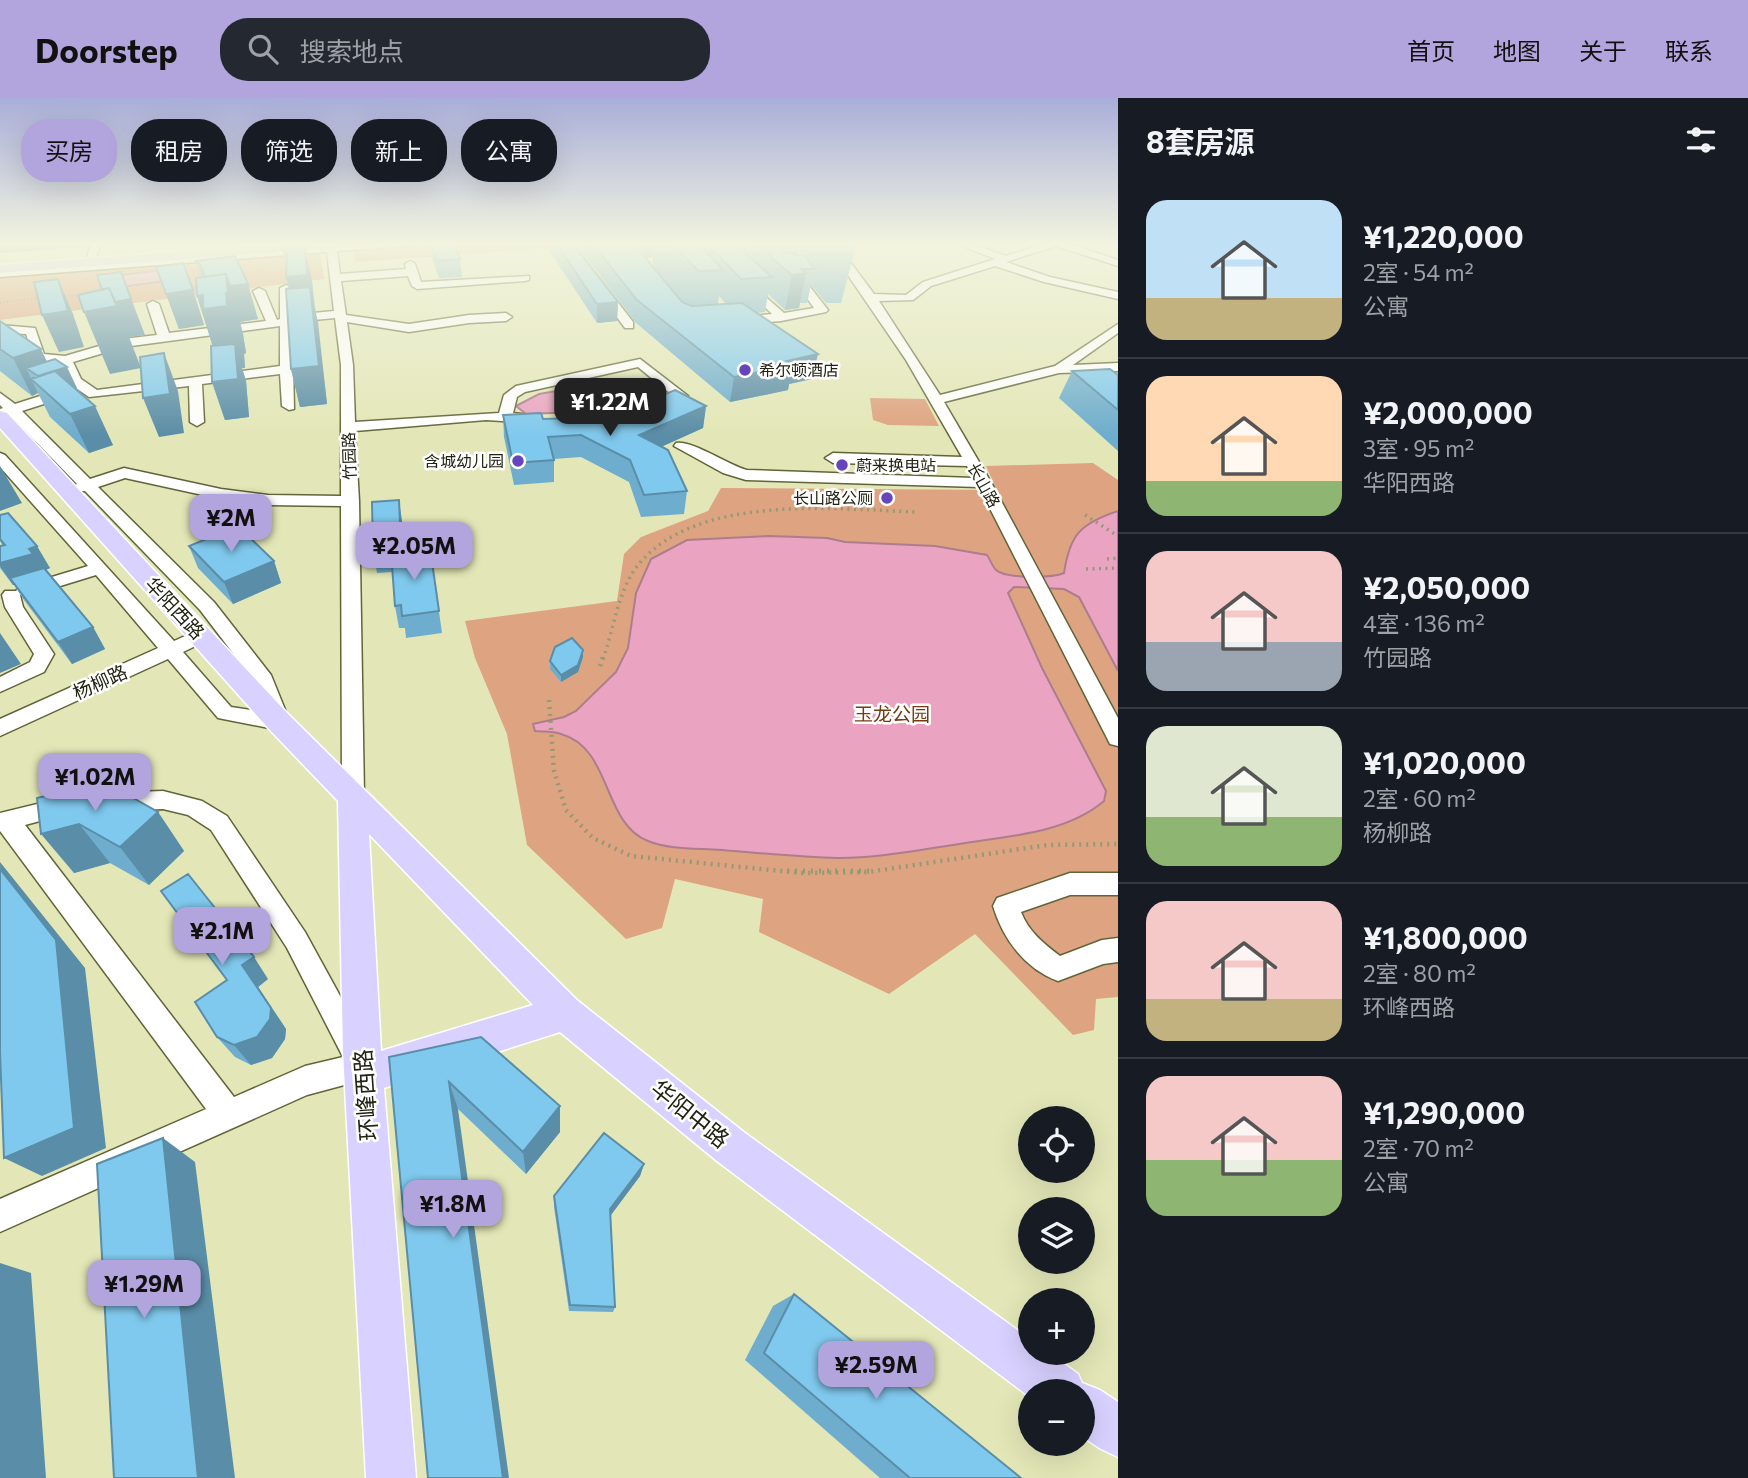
<!DOCTYPE html>
<html lang="zh">
<meta charset="utf-8">
<style>
:root{--surface:#171b24;--page:#242831;--text:#f1f3f6;--muted:#9ea1a6;--line:#363941;--accent:#b2a4dc}
body{margin:0;font-family:Commissioner,"Noto Sans SC",sans-serif;background:var(--page);color:var(--text);height:100vh;display:flex;flex-direction:column;font-size:26px;white-space:nowrap}
*{box-sizing:border-box;margin:0}
p{font-size:23px;color:var(--muted)}
.icon{flex:none;width:38px;height:38px;fill:none;stroke:currentColor;stroke-width:2;stroke-linecap:round;stroke-linejoin:round}
.map{position:relative;flex:1;overflow:hidden}
.drawer{display:flex;flex-direction:column;background:var(--surface);width:630px}
.drawer>*{flex:none}
.top-card{position:absolute;left:21px;top:21px;width:665px;height:63px;display:flex;gap:14px}
.tools{position:absolute;left:1018px;top:1008px;display:grid;gap:14px}
.tools a{display:grid;place-items:center;width:77px;height:77px;border-radius:50%;background:var(--surface);box-shadow:0 7px 28px #0002;font-size:35px}
.price{position:absolute;translate:-50% -60px;padding:0 16px;border-radius:14px;background:var(--accent);color:#111;font-size:23px;line-height:46px;filter:drop-shadow(0 2px 4px #0008)}
.price::after{content:'';position:absolute;left:50%;top:42px;width:21px;height:16px;margin-left:-10px;background:inherit;clip-path:polygon(0 0,100% 0,50% 100%)}
.price.on{background:#222;color:#fff}
ul{padding:0;list-style:none}
li{display:flex;align-items:center;gap:21px;height:175px;padding:0 28px}
li+li{border-top:2px solid var(--line)}
li span{display:grid;place-items:center;flex:none;width:196px;height:140px;border-radius:21px;color:#555}
li>.icon{margin-inline-start:auto}
span .icon{width:84px;height:84px;fill:#fffc;stroke-width:1}
li b{font-size:30px}
h2{display:flex;justify-content:space-between;align-items:center;height:84px;padding:0 28px;font-size:30px}
.tag{padding:0 24px;border-radius:28px;background:var(--surface);box-shadow:0 7px 28px #0002;font-size:24px;line-height:63px}
.tag.on{background:var(--accent);color:#111}
header{display:flex;align-items:center;gap:42px;box-sizing:border-box;height:98px;padding:0 35px;background:var(--accent);color:#111}
header strong{font-size:33px}
nav{display:flex;gap:38px;margin-inline-start:auto;font-size:24px}
.search{width:490px;height:63px;background:var(--page);display:flex;align-items:center;gap:18px;box-sizing:border-box;padding:0 24px;border-radius:28px;color:var(--muted);font-size:26px}
main{display:flex;flex:1;min-height:0}
.map>svg:first-child{display:block}
</style>
<header>
<strong>Doorstep</strong>
<div class="search"><svg class="icon" aria-label="search" viewBox="0 0 24 24"><circle cx="10" cy="10" r="6"/><path d="M15 15l6 6"/></svg>搜索地点</div>
<nav><a>首页</a><a>地图</a><a>关于</a><a>联系</a></nav>
</header>
<main>
<div class="map">
<svg width="1118" height="1380" viewBox="0 0 1118 1380">
<rect width="100%" height="100%" fill="#e3e7b7"/>
<path fill="#dea380" d="M440,145H610L611,146L355,164L353,152Z
M320,154L324,181L0,222V179Z
M870,300L925,301L939,328L888,327L873,322Z
M1093,365L1118,382V899L1096,901L1094,932L1073,937L975,836L889,896L759,834L763,801L675,781L662,830L626,841L527,747L507,636L475,560L465,523L617,503L624,456L641,439L708,413L721,390L997,392L986,368Z"/>
<path fill="#eaa4c2" stroke="#ae7d8d" stroke-width="2" d="M161,172L165,183L120,189L121,177Z
M610,284L628,285L640,291L636,294L641,298L650,297L654,303C613,316 568,314 526,316L516,308L539,296Z
M1118,413V573L1079,499L1064,491L1014,489L1008,495L1042,570L1106,693L1104,703C1065,736 1007,738 959,746C919,752 878,760 838,760C799,759 760,755 722,752C699,750 670,752 648,743C602,725 612,650 561,636C553,633 543,634 535,633L533,626L564,619L576,613L616,574L628,550L636,495L651,461L687,442L769,438L827,440L845,444L935,448L987,457C990,461 992,468 996,472C1006,481 1052,480 1064,475C1070,435 1081,426 1118,413Z"/>
<g fill="none" stroke-linecap="round" stroke-linejoin="round">
<g stroke="#616438" stroke-width="3">
<path id="minor" d="M91,145H101L94,166L326,148L327,145H335L336,147L412,145L407,148L337,153L340,176L406,171L405,166L410,163L415,166L421,184L529,178V182L525,183L417,191L412,188L408,178L341,183L346,217L409,226L469,217L506,215L512,219L506,223L469,225L409,234L347,224L353,267L355,324L499,315L504,297L516,288L640,261L688,298L667,309H657V303L672,297L638,269L525,294L517,299L513,315L539,318V324L534,325L486,322L355,333L359,403L364,697L361,703L353,706L345,703L342,697L341,408L268,407L221,401L125,380L98,389L214,504L271,577L290,624L286,629L279,632L218,620L168,561L0,638V621L158,550L96,477L31,497H20L23,509L54,556L44,574L0,594V579L30,564L34,556L5,509L2,497L5,493H16L19,489L88,468L0,369V355L5,357L174,543L194,534H208L211,538L208,542L183,554L231,609L265,614L255,584L200,512L85,393L70,394L68,391L77,386L10,317L0,320V311L3,310L0,307V295L15,306L65,290H75V296L22,313L90,381L124,370L221,391L268,397L341,398V267L335,220L292,224L294,311L289,312L282,308L280,276L202,286L204,324L197,328L190,324L189,288L89,299L70,286L61,265L35,262L26,236L0,235V227L35,230L44,256L65,258L123,241L157,237L147,206L153,203L159,206L169,235L266,223L253,193L259,190L265,193L277,222L280,221V190L286,187L292,190V217L334,213L327,154L0,179V173L85,166ZM280,228V268L97,292L81,281L73,264L124,249Z
M562,145H572L633,224V230H625Z
M731,145H741L758,177L757,179H749Z
M826,145H836L874,196L906,197L923,184L995,161L955,145H969L1006,158L1046,145H1067L1118,162V168L1056,148L1006,164L1050,179L1118,194V201L1044,184L995,168L931,188L913,202L879,203L940,297L1055,268L1118,226V235L1073,267L1118,265V273L1059,275L944,304L992,386L1118,620V648L1110,646L1107,640L979,389L746,382L723,375L674,348L676,345C692,342 728,367 747,372L973,380L967,368L833,365L825,360L833,355L962,359L906,262Z
M785,180L807,185L828,212L826,214L781,223L731,227V221L735,220L772,216L740,185L739,183L744,180L784,215L814,210L799,189L781,185L780,183Z
M163,693L202,703L227,718L305,834L379,969L374,979L307,997L0,1134V1101L206,1011L0,733V715L66,699L74,702L78,708L74,714L25,727L234,999L305,968L343,959L287,850L211,732L188,717L163,711L107,713L99,710L95,704L99,698L107,695Z
M1070,775H1118V797H1070L1021,814C1028,833 1044,846 1060,858L1102,842L1118,840V864L1103,866L1058,883C1025,871 1003,841 993,808L997,800Z"/>
</g>
<g stroke="#fff" stroke-width="3">
<path id="major" d="M297,145H356L349,149L0,175V167Z
M0,313L7,315L289,617L578,903L745,1035L1031,1242V1255H1049L1078,1276L1082,1285L1100,1292L1118,1304V1359L1101,1351L1083,1339V1293H1031V1300L717,1063L560,934L384,990L416,1380H366L343,953L338,703L269,631L0,330ZM369,736L533,907L381,953Z"/>
</g>
<path stroke="#969975" stroke-width="2" stroke-dasharray="1 2.5" stroke-linecap="butt" d="M240,181L263,169
M61,197L83,199
M0,205L42,199"/>
<path stroke="#969975" stroke-width="3.5" stroke-dasharray="2 4.5" stroke-linecap="butt" d="M1085,417L1118,438
M1107,461L1118,460
M1086,471L1118,470
M603,561C614,531 618,492 638,467C697,395 834,411 917,414"/>
<path stroke="#969975" stroke-width="4.5" stroke-dasharray="2 5" stroke-linecap="butt" d="M600,568L603,559
M549,602L554,673L566,712L593,740L631,758L802,775L868,774L1047,747L1118,746"/>
<path stroke="#969975" stroke-width="5" stroke-dasharray="2 6" stroke-linecap="butt" d="M787,773H871"/>
<use href="#minor" fill="#fff" fill-rule="evenodd"/>
<use href="#major" fill="#d9d1ff" fill-rule="evenodd"/>
</g>
<path fill="#6eadcd" fill-rule="evenodd" d="M431,145L460,161L462,179L439,180L432,160Z
M549,145H572L618,204L617,223L597,225L549,152Z
M579,145H734L753,162L744,145H853L856,148L841,205H826L811,187L807,205H800L799,210L785,212L768,196L765,214L756,215L812,281L789,286L788,292L730,304L636,225L579,150ZM798,151L803,158L797,157ZM653,159V168L646,160ZM719,198L726,206H718Z
M282,151L312,183L327,306L300,309L291,271L289,191L286,179L287,169Z
M235,158L258,221L240,224L243,236L246,255L244,256L245,270H242L246,283L249,319L225,322L212,284L213,248L197,198L201,179L196,163Z
M156,169L193,192L204,227L179,231Z
M0,223L79,294L113,347L89,355L50,319L38,295L32,298L0,273Z
M1072,273L1118,277V353L1059,300Z
M706,308L703,330L662,348L687,393L684,416L641,419L629,384L581,359L554,361V384L514,387L504,339L503,317L543,321L611,319Z
M0,417L50,470L46,472L93,529L105,551L72,566L24,502L14,487H13L0,470L3,448L0,443Z
M402,423L404,452L430,450L442,535L406,540L405,530H399L395,508L392,474L377,475L373,453Z
M189,448L274,463L281,485L233,506L198,470Z
M583,552V559L578,574L561,584L550,571V563Z
M37,700L158,714L184,753L149,787L110,765L74,775Z
M268,881L258,889L286,931L285,941L272,960L251,967L235,959L217,939L195,904Z
M389,959L560,1008V1034L526,1076L458,1011Z
M644,1066L640,1078L610,1118L615,1209L613,1214L569,1213L554,1109V1098Z
M794,1196L1021,1380H880L745,1262L773,1208Z"/>
<path fill="#5a8da7" d="M0,145H89L87,149L0,155Z
M102,145H112L113,147L103,148Z
M644,145H654L653,159L643,160Z
M305,149L312,183L314,208L318,224L327,306L300,309L291,271L295,214L286,179Z
M121,174L145,237L129,239L141,270L110,276L84,214Z
M806,175L799,210L785,212L792,177Z
M226,176L248,186L258,221L240,224L243,236L246,255L244,256L245,270H242L246,283L249,319L225,322L212,284L216,259L197,198Z
M58,181L73,216L84,249L59,254L42,217Z
M193,192L204,227L179,231L166,196Z
M618,204L617,223L597,225V206Z
M41,251L52,274L67,269L85,307L26,270L38,295L32,298L13,260Z
M164,255L178,293L184,335L159,339L143,300Z
M818,256L812,281L789,286L788,292L730,304L734,279L787,263Z
M95,308L113,347L89,355L70,316Z
M706,308L703,330L637,360L639,337Z
M0,368L22,405L0,413Z
M399,402L402,423L405,473L401,451Z
M37,448L50,470L43,473L10,480L14,487H13L0,468V465Z
M274,463L281,485L233,506L224,484Z
M93,529L105,551L72,566L58,544Z
M0,535L21,566L0,575Z
M583,552V559L578,574L561,584V577Z
M158,714L184,753L149,787L120,749Z
M79,726L110,765L74,775L41,736Z
M0,764L85,870L106,1050L42,1078L4,1060Z
M254,859L268,881L258,889L286,931L285,941L272,960L251,967L234,947L242,867Z
M449,984L458,1011L509,1380H503Z
M560,1008V1034L526,1076L523,1054Z
M163,1040L195,1064L235,1380H198Z
M644,1066L640,1078L608,1121L610,1111Z
M0,1165L31,1175L46,1380H0Z"/>
<path fill="#80c9ee" stroke="#5a8da7" stroke-width="2" d="M431,145H454L460,161L437,163Z
M556,145H572L618,204L597,206Z
M592,145H633L682,204L692,208L742,205L818,256L787,263L793,267L734,279L637,202Z
M671,145H698L723,172L699,173Z
M706,145H734L772,179L741,181Z
M837,145H853L856,148H840Z
M305,149L307,177L286,179L287,156L282,151Z
M766,149H781L784,154L805,158L815,171H801L806,175L792,177L773,161Z
M235,158L248,186L230,188L226,176L205,179L200,166L196,163Z
M183,165L193,192L166,196L156,169Z
M121,174L131,201L115,204L109,190L102,192L97,177Z
M226,176L228,195H226L227,208L203,211V197L197,198L196,180Z
M58,181L68,213L42,217L34,184Z
M310,189L319,268L291,271L286,191Z
M109,190L117,208L84,214L78,197Z
M0,223L41,251L13,260L0,251Z
M235,246L238,281L212,284L211,248Z
M164,255L170,296L143,300L140,259Z
M55,261L67,269L38,278L26,270Z
M1110,271L1118,277V312L1072,273Z
M55,273L95,308L70,316L31,281Z
M675,292L706,308L639,337L668,352L687,393L644,397L630,362L581,337L548,339L554,362L513,365L503,317L541,315L543,321L611,319Z
M399,402L401,451L373,453L372,404Z
M8,415L37,448L29,451L33,456L0,465V448L5,447L0,441V417Z
M238,428L274,463L224,484L189,448Z
M430,450L439,513L402,518L401,507L395,508L391,454Z
M44,470L93,529L58,544L10,480Z
M572,540L583,552L578,567L561,577L550,563L555,549Z
M112,688L158,714L120,749L79,726L41,736L37,700L74,691Z
M0,771L56,842L74,1030L4,1060L0,954Z
M188,776L254,859L242,867L271,910L270,921L257,939L234,947L217,939L195,904L227,882L161,793Z
M481,939L560,1008L523,1054L449,984L503,1380H428L389,959Z
M604,1035L644,1066L610,1111L615,1209L570,1207L554,1098Z
M163,1040L198,1380H114L97,1066Z
M794,1196L1021,1380H910L764,1255Z"/>
<linearGradient id="sky" x2="0" y2="1"><stop stop-color="#a9aed9"/><stop offset="0.43" stop-color="#f2f4df"/><stop offset="1" stop-color="#f2f4df" stop-opacity="0"/></linearGradient>
<rect width="1118" height="338" fill="url(#sky)"/>
<g fill="#6644bc" stroke="#fff" stroke-width="2.5">
<circle cx="745" cy="272" r="7"/>
<circle cx="518" cy="363" r="7"/>
<circle cx="842" cy="367" r="7"/>
<circle cx="887" cy="400" r="7"/>
</g>
<g text-anchor="middle" stroke-width="5" stroke-linejoin="round" paint-order="stroke">
<g font-size="16" fill="#222311" stroke="#fff" text-anchor="start">
<text x="759" y="278">希尔顿酒店</text>
<text x="504" y="369" text-anchor="end">含城幼儿园</text>
<text x="856" y="373">蔚来换电站</text>
<text x="873" y="406" text-anchor="end">长山路公厕</text>
</g>
<g font-size="16" fill="#222311" stroke="#fff">
<text transform="translate(349 358) rotate(-92)" y="6">竹园路</text>
<text transform="translate(984 387) rotate(61)" y="6">长山路</text>
</g>
<g font-size="19" fill="#222311" stroke="#fff">
<text transform="translate(175 510) rotate(47)" y="7">华阳西路</text>
<text transform="translate(100 584) rotate(-24)" y="7">杨柳路</text>
</g>
<g font-size="19" fill="#753b12" stroke="#fff">
<text x="892" y="623">玉龙公园</text>
</g>
<g font-size="23" fill="#222311" stroke="#fff">
<text transform="translate(366 997) rotate(-94)" y="8">环峰西路</text>
<text transform="translate(690 1016) rotate(39)" y="8">华阳中路</text>
</g>
</g>
</svg>
<div class="tools">
<a><svg class="icon" aria-label="locate" viewBox="0 0 24 24"><circle cx="12" cy="12" r="6"/><path d="M12 2v4M12 18v4M2 12h4M18 12h4"/></svg></a>
<a><svg class="icon" aria-label="layers" viewBox="0 0 24 24"><path d="M12 4l9 5-9 5-9-5zM3 14l9 5 9-5"/></svg></a>
<a>+</a>
<a>−</a>
</div>
<b class="price on" style="left:610px;top:340px">¥1.22M</b>
<b class="price" style="left:231px;top:456px">¥2M</b>
<b class="price" style="left:414px;top:484px">¥2.05M</b>
<b class="price" style="left:95px;top:715px">¥1.02M</b>
<b class="price" style="left:222px;top:869px">¥2.1M</b>
<b class="price" style="left:453px;top:1142px">¥1.8M</b>
<b class="price" style="left:144px;top:1222px">¥1.29M</b>
<b class="price" style="left:876px;top:1303px">¥2.59M</b>
<div class="top-card">
<a class="tag on">买房</a>
<a class="tag">租房</a>
<a class="tag">筛选</a>
<a class="tag">新上</a>
<a class="tag">公寓</a>
</div>
</div>
<section class="drawer">
<h2>8套房源<svg class="icon" aria-label="filters" viewBox="0 0 24 24"><path d="M4 7h16M4 17h16"/><circle cx="9" cy="7" r="2"/><circle cx="15" cy="17" r="2"/></svg></h2>
<ul>
<li><span style="background:linear-gradient(#bfe0f5 70%,#c2b280 0)"><svg class="icon" aria-label="home" viewBox="0 0 24 24"><path d="M3 11l9-7 9 7M6 9v11h12V9"/></svg></span><div><b>¥1,220,000</b><p>2室 · 54 m²</p><p>公寓</p></div></li>
<li><span style="background:linear-gradient(#ffd9b3 75%,#8fb573 0)"><svg class="icon" aria-label="home" viewBox="0 0 24 24"><path d="M3 11l9-7 9 7M6 9v11h12V9"/></svg></span><div><b>¥2,000,000</b><p>3室 · 95 m²</p><p>华阳西路</p></div></li>
<li><span style="background:linear-gradient(#f6c9c9 65%,#9aa5b1 0)"><svg class="icon" aria-label="home" viewBox="0 0 24 24"><path d="M3 11l9-7 9 7M6 9v11h12V9"/></svg></span><div><b>¥2,050,000</b><p>4室 · 136 m²</p><p>竹园路</p></div></li>
<li><span style="background:linear-gradient(#dfe7d0 65%,#8fb573 0)"><svg class="icon" aria-label="home" viewBox="0 0 24 24"><path d="M3 11l9-7 9 7M6 9v11h12V9"/></svg></span><div><b>¥1,020,000</b><p>2室 · 60 m²</p><p>杨柳路</p></div></li>
<li><span style="background:linear-gradient(#f6c9c9 70%,#c2b280 0)"><svg class="icon" aria-label="home" viewBox="0 0 24 24"><path d="M3 11l9-7 9 7M6 9v11h12V9"/></svg></span><div><b>¥1,800,000</b><p>2室 · 80 m²</p><p>环峰西路</p></div></li>
<li><span style="background:linear-gradient(#f6c9c9 60%,#8fb573 0)"><svg class="icon" aria-label="home" viewBox="0 0 24 24"><path d="M3 11l9-7 9 7M6 9v11h12V9"/></svg></span><div><b>¥1,290,000</b><p>2室 · 70 m²</p><p>公寓</p></div></li>
</ul>
</section>
</main>
